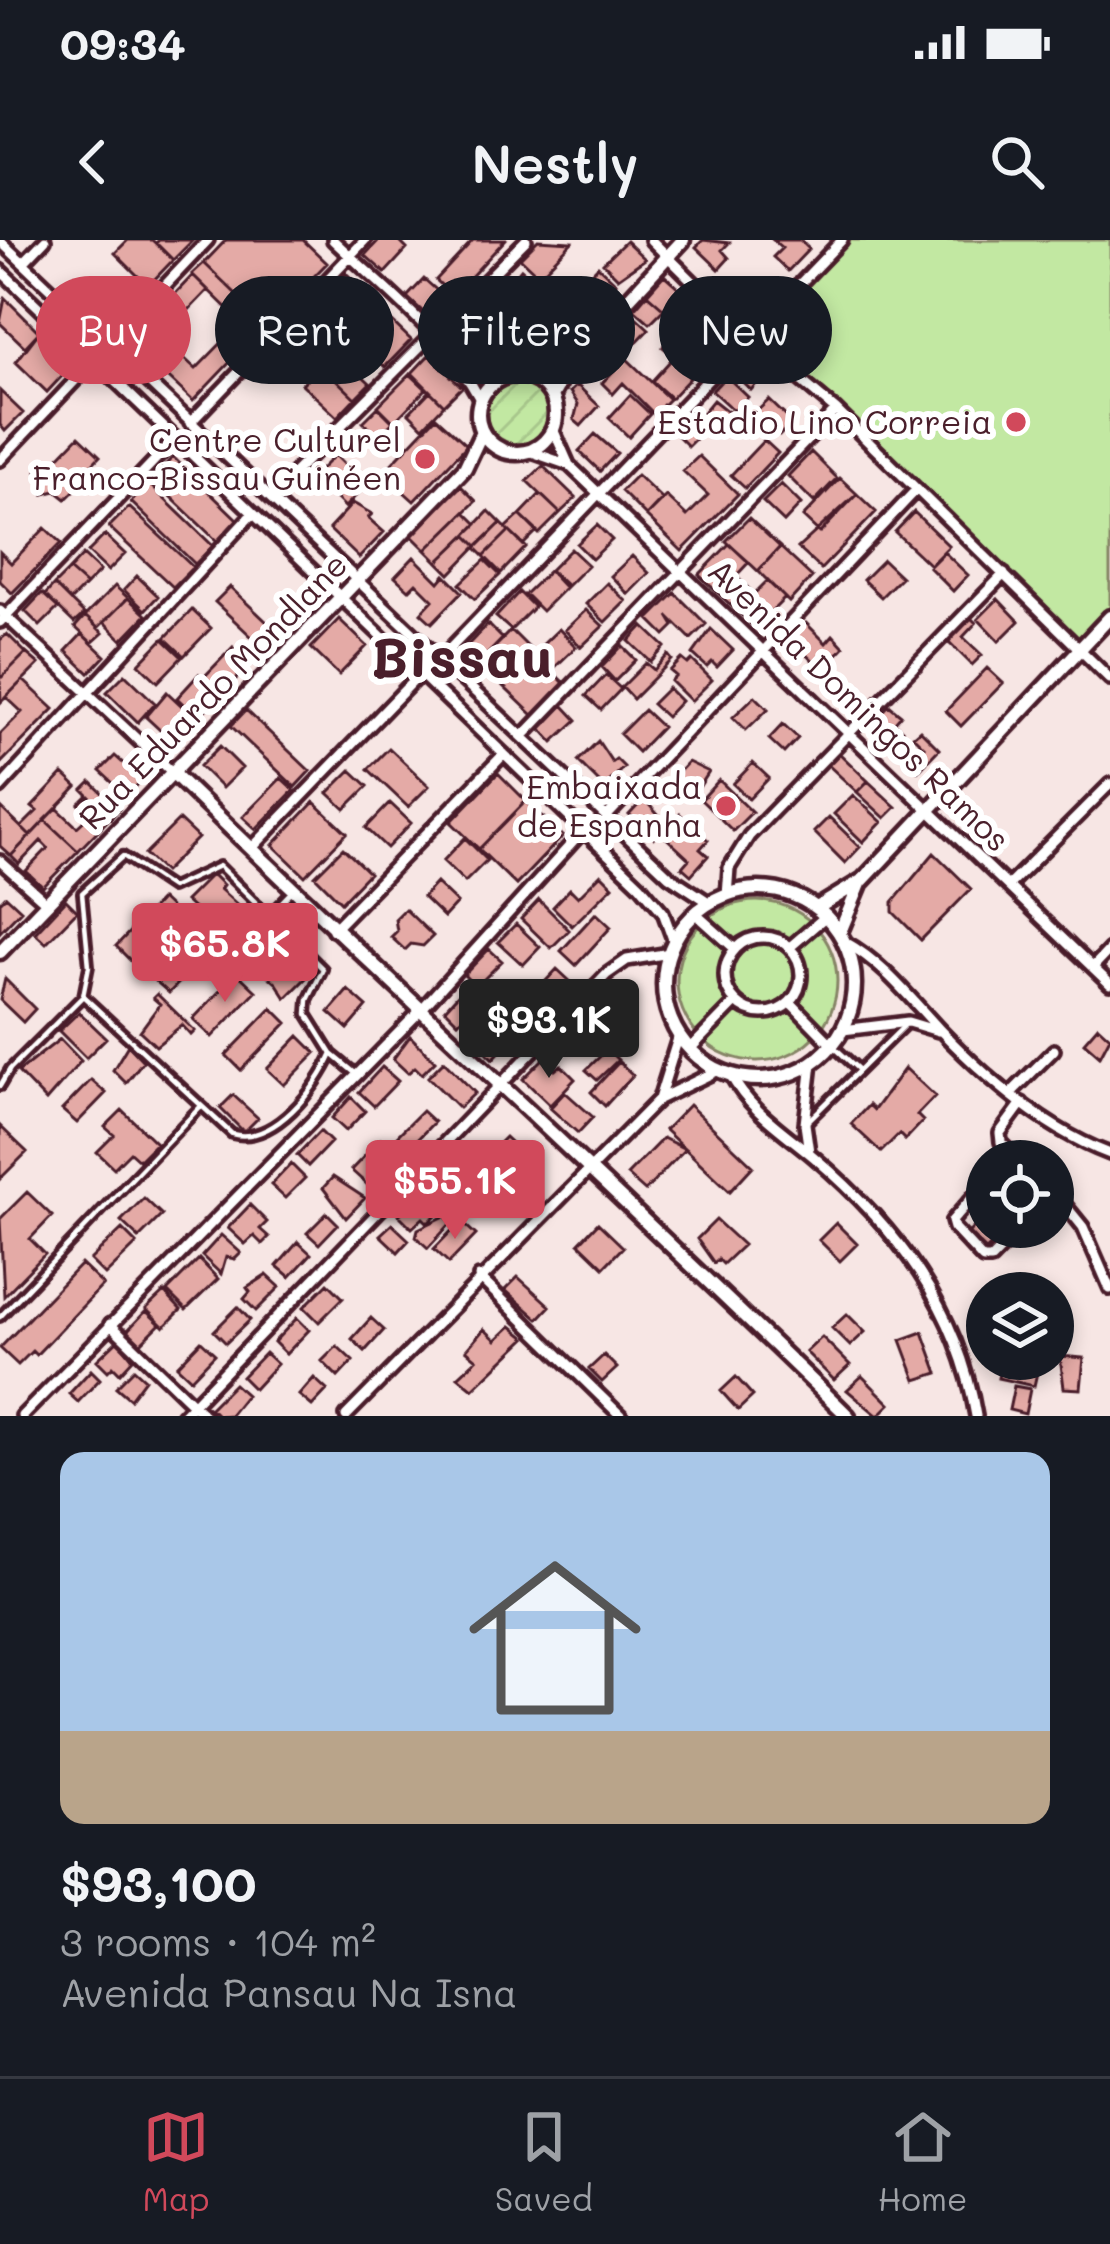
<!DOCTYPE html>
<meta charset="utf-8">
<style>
:root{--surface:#171b24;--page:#20242c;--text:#f1f3f6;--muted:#9ea1a6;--line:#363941;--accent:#d1495b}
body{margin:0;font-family:Mali,sans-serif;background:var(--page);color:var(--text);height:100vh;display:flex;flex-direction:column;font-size:45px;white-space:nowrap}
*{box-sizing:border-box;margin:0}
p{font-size:39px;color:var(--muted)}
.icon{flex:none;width:66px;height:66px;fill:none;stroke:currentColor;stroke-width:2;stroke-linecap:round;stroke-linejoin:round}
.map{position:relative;height:1176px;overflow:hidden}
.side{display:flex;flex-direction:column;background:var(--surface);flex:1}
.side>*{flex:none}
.guide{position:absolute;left:36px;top:36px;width:1038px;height:108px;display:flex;gap:24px}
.tools{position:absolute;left:966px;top:900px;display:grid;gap:24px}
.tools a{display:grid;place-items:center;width:108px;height:108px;border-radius:50%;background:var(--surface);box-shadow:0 6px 18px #0003;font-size:60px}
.price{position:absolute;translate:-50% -102px;padding:0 27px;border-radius:12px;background:var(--accent);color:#fff;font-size:39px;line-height:78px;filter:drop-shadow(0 3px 6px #0008)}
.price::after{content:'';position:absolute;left:50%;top:72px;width:36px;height:27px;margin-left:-18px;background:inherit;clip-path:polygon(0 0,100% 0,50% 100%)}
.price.active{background:#222;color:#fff}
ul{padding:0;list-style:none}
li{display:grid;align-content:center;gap:24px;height:636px;padding:0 60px}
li+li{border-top:3px solid var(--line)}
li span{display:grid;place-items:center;height:372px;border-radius:24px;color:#555}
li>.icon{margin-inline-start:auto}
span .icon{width:216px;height:216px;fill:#fffc;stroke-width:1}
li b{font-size:51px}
.chip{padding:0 42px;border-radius:54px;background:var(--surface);box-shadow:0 6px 18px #0003;font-size:42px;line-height:108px}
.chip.active{background:var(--accent);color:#fff}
.status{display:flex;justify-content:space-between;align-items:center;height:84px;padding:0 60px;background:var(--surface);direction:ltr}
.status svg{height:33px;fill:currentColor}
header{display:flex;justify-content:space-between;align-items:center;height:156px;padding:0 60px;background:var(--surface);font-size:54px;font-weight:600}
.tab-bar{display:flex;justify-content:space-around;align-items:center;height:168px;border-top:3px solid var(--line);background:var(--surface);font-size:33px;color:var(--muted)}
.tab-bar a{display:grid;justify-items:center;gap:6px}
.tab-bar .active{color:var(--accent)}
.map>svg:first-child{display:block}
</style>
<div class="status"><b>09:34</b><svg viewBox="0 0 49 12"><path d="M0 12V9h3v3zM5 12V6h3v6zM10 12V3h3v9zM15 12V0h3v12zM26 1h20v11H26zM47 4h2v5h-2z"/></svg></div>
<header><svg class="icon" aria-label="back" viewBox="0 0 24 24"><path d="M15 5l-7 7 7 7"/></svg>Nestly<svg class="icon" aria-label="search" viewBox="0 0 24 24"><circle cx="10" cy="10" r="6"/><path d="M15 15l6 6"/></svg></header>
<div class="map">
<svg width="1110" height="1176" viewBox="0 0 1110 1176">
<defs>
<pattern id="garden-furrows" width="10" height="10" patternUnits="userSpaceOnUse" patternTransform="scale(3)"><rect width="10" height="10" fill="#c2e8a2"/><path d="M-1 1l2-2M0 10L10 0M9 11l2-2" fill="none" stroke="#a8c78c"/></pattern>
</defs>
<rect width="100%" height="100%" fill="#f7e6e4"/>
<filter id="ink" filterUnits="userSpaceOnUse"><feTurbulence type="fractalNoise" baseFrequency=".00833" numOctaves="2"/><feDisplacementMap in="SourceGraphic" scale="24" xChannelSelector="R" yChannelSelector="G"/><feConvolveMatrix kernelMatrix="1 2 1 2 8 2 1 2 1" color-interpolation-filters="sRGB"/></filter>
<g filter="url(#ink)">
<path fill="#c2e8a2" stroke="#868466" stroke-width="3" d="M843,0H1110V377L1078,410L751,96Z
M677 741a80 80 0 1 1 160 0a80 80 0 1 1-160 0Z"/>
<path fill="url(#garden-furrows)" stroke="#868466" stroke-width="3" d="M486 172a32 32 0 1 1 64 0a32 32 0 1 1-64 0Z"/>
<path fill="#e4aaa6" stroke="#4a1f2b" stroke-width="3" d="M128,0H152L173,20L148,46L115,13Z
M159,0H193L173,20L156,3Z
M226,0H303L327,23L267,84L204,23Z
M379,0H398L407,9L385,33L365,15Z
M473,0H505L453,56L436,40Z
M538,0L572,2L539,36L520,18Z
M703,0L729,3L722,10L729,18L719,29L696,7Z
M773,0H800L809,9L788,31L773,17L782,8Z
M626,1L645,19L618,38L603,23Z
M204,23L267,84L255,96L192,34Z
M598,26L616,43L589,71L571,54Z
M521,29L541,46L528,62L508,45Z
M346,33L381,66L363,85L329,51Z
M193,35L208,50L162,98L196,129L241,83L255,96L193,161L130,101Z
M664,35L681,50L664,69L647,54Z
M424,39L450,62L433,81L407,57Z
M502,54L527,79L519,86L504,70L485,89L476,79Z
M647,54L664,69L650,83L634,69Z
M5,58L39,92L25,107L0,83Z
M569,60L586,76L561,103L544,87Z
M344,66L363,85L352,96L332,78Z
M380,70L411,100L385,127L373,116L386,102L367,84Z
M319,73L336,88L314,111L297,95Z
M469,74L499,104L482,122L451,92Z
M636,77L649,89L630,109L617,97Z
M694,84L713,102L722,92L728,98L707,120L685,93Z
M677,91L684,97L679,101L696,116L686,127L663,107Z
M39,92L73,124L47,152L16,122Z
M289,95L311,116L293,134L272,113Z
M604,99L619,113L593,139L579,125Z
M335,110L370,143L355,158L321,125Z
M429,115L462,147L444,165L412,133Z
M626,118L669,159L654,174L623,143L613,154L602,143Z
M745,119L763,136L751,150L732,132Z
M671,120L690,138L671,158L652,141Z
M321,125L355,158L337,177L302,144Z
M410,134L426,149L394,182L378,166Z
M726,136L748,157L734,171L712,151Z
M577,145L599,166L581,186L574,180L578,164L570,152Z
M0,151L23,173L5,191L0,185Z
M430,151L444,165L423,187L409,173Z
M630,155L650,174L629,197L609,178Z
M713,160L732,175L718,191L700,176Z
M769,160L792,182L780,195L756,172Z
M378,167L393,182L378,197L363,182Z
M690,172L706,188L688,206L672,190Z
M436,177L467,205L414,261L383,233Z
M595,194L617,213L600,231L579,211Z
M79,196L100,216L72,245L76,249L66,259L56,251L44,254L45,240L37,231L47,220L51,225Z
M764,200L778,213L745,248L731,235Z
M811,212L837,238L814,262L788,236Z
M335,215L357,237L361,232L370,241L345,267L314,236Z
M699,216L738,254L682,311L646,276L666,256L687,276L708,255L683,231Z
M173,217L240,282L219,303L152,239Z
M543,226L576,258L560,273L527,241Z
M637,235L662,259L646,276L621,251Z
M840,238L857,254L820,293L803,277Z
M149,244L213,306L195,324L131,262Z
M781,244L801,264L784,282L763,262Z
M461,246L476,261L426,310L411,295Z
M540,254L560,273L539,294L520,275Z
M857,254L876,272L821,329L798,308Z
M353,263L372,274L368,278L384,292L359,318L329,289Z
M129,267L193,327L173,347L109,287Z
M489,271L501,283L477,306L466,295Z
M465,272L477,284L438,322L426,310Z
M914,272L949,306L930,325L895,292Z
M520,275L537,291L523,305L506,288Z
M749,278L780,307L758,331L726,301Z
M501,283L509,291L484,316L476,308Z
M597,285L612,300L592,319L577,304Z
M45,288L61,303L12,353L0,341V312L11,323Z
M509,291L526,307L501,333L484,316Z
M105,295L125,314L108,331L88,312Z
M466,295L477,306L450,334L438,322Z
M729,304L749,322L736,336L754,354L767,341L785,358L755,388L699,335Z
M780,307L812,337L789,362L758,331Z
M571,309L588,325L567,346L550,330Z
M944,312L968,335L953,351L929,327Z
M83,315L100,331L86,345L69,330Z
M632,316L649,333L628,354L611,336Z
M414,317L439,342L445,335L462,352L432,383L421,373L433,360L416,343L409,350L395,337Z
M485,320L500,335L475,359L460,344Z
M883,320L901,337L881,357L863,340Z
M69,330L86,345L70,361L54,345Z
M549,331L565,348L542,371L525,354Z
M137,336L158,356L145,370L124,350Z
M607,343L626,361L605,382L586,364Z
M54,345L84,374L74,383L45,355Z
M115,346L128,358L98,388L85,376Z
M230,347L269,384L254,399L215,362Z
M519,352L534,367L511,390L496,377Z
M42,353L58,368L40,386L25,371Z
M675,353L706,384L691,399L668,376L674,386L665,395L649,379Z
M128,358L146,375L122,400L104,382Z
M998,359L1019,381L999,401L978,379Z
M192,370L211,388L184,416L165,398Z
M586,370L603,386L581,407L565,390Z
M85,376L103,393L92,403L75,387Z
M970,377L976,383L963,397L982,415L972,425L947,400Z
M339,379L367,406L339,435L311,408Z
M806,383L826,403L833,395L844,407L822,430L790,399Z
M488,384L503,399L479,423L463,410Z
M643,386L665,407L651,422L629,401Z
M559,389L576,407L554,428L537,410Z
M711,389L733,410L717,427L712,422L707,427L693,414Z
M511,390L565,444L534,476L479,423Z
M7,394L26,413L0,439V400Z
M82,394L105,416L89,433L66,411Z
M163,399L182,417L158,442L139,424Z
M622,406L636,420L615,441L602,427Z
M233,407L250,424L222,454L204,437Z
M26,413L39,424L1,462L0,439Z
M668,415L672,420L633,459L622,447L646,423L654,430Z
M682,419L688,424L692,420L712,440L691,461L671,441L676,436L670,431Z
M987,428L1003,443L961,486L946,471Z
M125,434L155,463L138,482L107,452Z
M199,434L220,454L198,478L177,458Z
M606,435L621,449L601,470L586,456Z
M23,440L54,469L0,524V494L22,472L6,457Z
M668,448L681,461L666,477L652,464Z
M167,452L198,481L175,504L146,477Z
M755,456L768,469L746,490L733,477Z
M563,465L577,480L553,502L540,488Z
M889,465L901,475L894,483L902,490L894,498L875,480Z
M246,470L310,531L295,547L231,486Z
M644,470L662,487L638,512L620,494Z
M783,484L798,498L784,513L769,499Z
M920,490L939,509L918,531L898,512L905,505L916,516L924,507L913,496Z
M598,501L612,522L616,519L624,527L604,547L578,521Z
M220,506L242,528L222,548L200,526Z
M389,508L429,546L408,567L368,529Z
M837,511L868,541L857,552L826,523Z
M115,516L142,540L127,556L100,531Z
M688,522L709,532L694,555L675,536Z
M753,523L769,538L749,559L733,544Z
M351,530L368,546L345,569L328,553Z
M498,533L526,561L479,609L451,582Z
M63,534L77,547L30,596L21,587L37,571L32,567Z
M281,538L294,550L256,589L243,577Z
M719,540L752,572L733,591L701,560Z
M868,541L896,567L885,578L857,552Z
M91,542L119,569L111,578L83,550Z
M853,555L882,582L863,602L834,574Z
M86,557L109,579L78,611L45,580L57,568L77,587L90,575L79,564Z
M644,559L667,585L654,598L629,575Z
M526,561L563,596L516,645L479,609Z
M314,562L347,593L305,636L273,605Z
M390,563L411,583L387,608L366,588Z
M0,567L30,596L11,616L0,606Z
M680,574L708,600L700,609L708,616L691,635L682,627L689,619L662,594Z
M829,577L860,607L845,623L814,592Z
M45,580L78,611L43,647L26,631L48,608L41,601L19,624L11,616Z
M179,580L198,598L164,632L145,614Z
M465,598L487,620L465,642L443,621Z
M343,608L369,633L341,662L315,636Z
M934,613L971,649L921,700L893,672V662Z
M212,634L223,645L220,649L312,732L286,758L277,744L185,661Z
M601,634L613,646L572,686L553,667L570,649L578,657Z
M436,643L457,663L444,677L423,657Z
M6,656L21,670L0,692V662Z
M161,659L179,676L134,724L116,706Z
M66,660L77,671L46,703L35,693Z
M539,660L569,690L551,708L521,679Z
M405,669L433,696L423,706L411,704L405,710L391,697L397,691L395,679Z
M596,673L611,687L576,725L561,711Z
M516,684L540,707L523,725L498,702Z
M196,691L214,707L169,753L151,737Z
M489,709L502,721L476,747L464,735Z
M557,729L571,742L558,756L544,743Z
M237,733L256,751L212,797L193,779Z
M5,739L35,769L23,782L0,760Z
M467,745L481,758L458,782L445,769Z
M348,750L367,767L348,789L329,772Z
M537,751L552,766L527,792L511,777Z
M157,754L195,791L191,795L182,785L156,806L140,791L160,764L153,758Z
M272,768L287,783L241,830L226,815Z
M79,772L106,798L86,818L59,791Z
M499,779L510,801L493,819L477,803Z
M1098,786L1110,797L1100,816L1084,802Z
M299,796L316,813L284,845L267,829Z
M410,796L435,821L422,834L415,827L408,833L393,819Z
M60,799L81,821L46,861L18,832Z
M614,803L621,810L613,815L618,820L597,840L586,830Z
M128,805L143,821L126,843L113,830Z
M543,819L555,830L561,825L575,839L550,865L523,839Z
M444,821L475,853L459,868L428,837Z
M619,822L633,835L605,866L591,852Z
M382,827L398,841L374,866L359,852Z
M905,828L935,856L917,875L923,881L905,900L899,894L881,912L851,884L869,865L874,870Z
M91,840L106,853L77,883L62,870Z
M565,852L593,877L578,893L550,868Z
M233,855L258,878L244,892L220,868Z
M351,857L365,871L346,891L332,878Z
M689,865L753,926L730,951L665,890Z
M122,870L156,903L139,920L130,912L114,928L97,912L114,895L105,887Z
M422,871L434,882L407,910L395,898Z
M0,886L27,912L0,939Z
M320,891L331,902L308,926L297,915Z
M505,897L522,913L497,939L480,922Z
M663,898L685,909L645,951L627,935Z
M381,899L402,918L372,949L351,930Z
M458,906L466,913L440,939L453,951L445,960L426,941L439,933L435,929Z
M291,924L305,938L285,958L271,945Z
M472,924L489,941L459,972L447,960L467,941L461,935Z
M333,937L365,958L346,978L323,948Z
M427,947L440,960L429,971L435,976L428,983L423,978L412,988L399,975Z
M27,952L52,976L30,999L45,1014L4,1056L0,979Z
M144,958L162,975L139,998L121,981Z
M250,965L267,982L260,989L269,997L262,1004L254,996L245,1004L228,988Z
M327,973L338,984L319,1004L307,993Z
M987,975V987H1010L986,1010L968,993Z
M445,976L452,982L428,1008L416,997L418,989Z
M716,980L743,1005L723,1024L718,1019L714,1023L697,999Z
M461,981L476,995L449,1023L434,1009Z
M598,983L623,1007L604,1027L579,1003Z
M836,983L857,1004L840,1021L819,1000Z
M392,984L409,1000L398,1012L380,995Z
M122,989L137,1004L105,1035L90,1020Z
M221,995L241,1013L235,1019L226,1017L221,1034L202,1016Z
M298,1002L311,1014L290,1037L277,1026Z
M199,1019L218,1039L186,1070L167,1051Z
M81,1024L103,1045L36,1115L32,1111L18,1125L0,1108Z
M267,1035L280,1047L256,1071L244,1059L250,1052L247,1048Z
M518,1037L550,1066L538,1079L505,1050Z
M328,1043L343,1058L319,1082L304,1067Z
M164,1052L181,1070L164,1087L146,1069Z
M238,1067L250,1080L226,1103L214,1091Z
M146,1071L160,1084L140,1104L127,1091Z
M847,1074L865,1092L850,1106L832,1088Z
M297,1078L309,1090L286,1114L274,1102Z
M371,1078L384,1090L365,1111L352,1099Z
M511,1086L526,1098L473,1149L458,1137L477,1119L466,1110L484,1089L496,1100Z
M923,1092L938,1133L916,1140L901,1100Z
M822,1097L850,1125L834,1140L806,1112Z
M118,1100L133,1119L120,1133L113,1126L108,1131L97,1120Z
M201,1101L215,1114L191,1139L177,1126Z
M337,1106L353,1121L338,1137L322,1121Z
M265,1113L277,1124L254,1149L242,1137Z
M604,1115L617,1128L602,1142L589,1129Z
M1060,1116L1084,1118L1081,1149L1064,1148Z
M1002,1120L1038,1128L1034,1146L998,1138Z
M134,1129L145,1139L130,1159L116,1147Z
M91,1130L100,1139L78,1162L69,1154Z
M862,1136L890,1164L878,1176L847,1150Z
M736,1137L753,1156L738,1170L721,1151Z
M314,1138L327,1150L312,1166L299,1155Z
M234,1144L246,1155L230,1175L218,1176L210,1168Z
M1014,1146L1030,1149L1025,1174L1009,1170Z"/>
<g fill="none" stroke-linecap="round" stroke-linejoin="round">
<g stroke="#4a1f2b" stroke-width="14">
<path id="lane" d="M123,616L171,648L219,626L323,729L308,760L307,774L332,814C317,848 274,905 232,894L83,756L89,726L82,653Z
M269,675L293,650
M832,805L859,830
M332,814L355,833
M0,846L10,829L83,756
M809,880L904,786
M0,1077L200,867"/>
</g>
<g stroke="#4a1f2b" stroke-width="18">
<path id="street" d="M333,0C386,51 446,95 481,161
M651,0L748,96L836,170L1110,439
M0,1L669,636L710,663
M23,23L45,0
M0,30L640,645L663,672L674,702
M463,126L498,141
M190,183L365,0
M553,189L569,225L1110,744
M529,211L569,225
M0,220L208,0
M270,257L526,0
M0,371L172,532
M0,382L175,199
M441,418L842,0
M525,494L836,170
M0,548L253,273
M609,574L916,250
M251,609L421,433
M0,621L48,664
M1008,646L1110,544
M727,656L729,628L749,596L1004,334
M696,674L734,708
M333,690L504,514
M725 735a38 38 0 1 1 76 0a38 38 0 1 1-76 0Z
M845,702C883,723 910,758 939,789C986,838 1046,890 1110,914
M790,707L826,676
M1093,727L1110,709
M791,763L832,805
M843,790L908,782L938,791
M690,809L735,763
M730,834C751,872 782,890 814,917C896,987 958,1068 976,1176
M1011,853L1054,810
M659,859L679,795
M809,912L805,884L812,823
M1019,921L1001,902L1000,893L1022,863
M987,941L952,981L954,988L983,1019H991L1022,987
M1053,950L1083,987L1110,1049
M479,1037L621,1176
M110,1084L205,1176
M22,1176L419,772L583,591
M182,1176L607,734L627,720L670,713
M346,1176L659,859L719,830"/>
</g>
<g stroke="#4a1f2b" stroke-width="21">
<path id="secondary" d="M478 174a39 39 0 1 1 78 0a39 39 0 1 1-78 0Z
M535,140L572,119
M552,156L573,119L683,0
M172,532C395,749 625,958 848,1176
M664 744a95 95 0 1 1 190 0a95 95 0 1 1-190 0Z
M817,668L863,640L1110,377
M840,692L860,644
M0,712L465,228L482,192"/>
</g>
<use href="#lane" stroke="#fff" stroke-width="4.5"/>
<use href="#street" stroke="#fff" stroke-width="9"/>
<use href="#secondary" stroke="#fff" stroke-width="12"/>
</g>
</g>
<g fill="#d1495b" stroke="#fff" stroke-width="4.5">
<circle cx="1016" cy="182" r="12"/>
<circle cx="425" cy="219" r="12"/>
<circle cx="726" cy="566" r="12"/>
</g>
<g text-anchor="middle" stroke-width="12" stroke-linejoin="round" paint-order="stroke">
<g font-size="33" fill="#4a1f2b" stroke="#fff" text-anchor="end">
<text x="992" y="194">Estadio Lino Correia</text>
<text x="401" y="212">Centre Culturel<tspan x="401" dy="38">Franco-Bissau Guinéen</tspan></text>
<text x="702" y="559">Embaixada<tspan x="702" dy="38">de Espanha</tspan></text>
</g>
<g font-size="33" fill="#4a1f2b" stroke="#fff">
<text transform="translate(213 451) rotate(-46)" y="12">Rua Eduardo Mondlane</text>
<text transform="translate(859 465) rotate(44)" y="12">Avenida Domingos Ramos</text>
</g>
<g font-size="57" font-weight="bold" fill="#4a1f2b" stroke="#fff">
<text x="462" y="438">Bissau</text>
</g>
</g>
</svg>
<div class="tools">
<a><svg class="icon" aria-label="locate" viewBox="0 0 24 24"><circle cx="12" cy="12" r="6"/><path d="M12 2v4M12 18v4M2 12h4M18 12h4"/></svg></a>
<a><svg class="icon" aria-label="layers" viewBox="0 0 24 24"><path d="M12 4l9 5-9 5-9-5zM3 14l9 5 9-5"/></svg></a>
</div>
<b class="price" style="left:225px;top:765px">$65.8K</b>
<b class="price active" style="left:549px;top:841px">$93.1K</b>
<b class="price" style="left:455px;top:1002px">$55.1K</b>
<div class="guide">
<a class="chip active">Buy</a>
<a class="chip">Rent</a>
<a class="chip">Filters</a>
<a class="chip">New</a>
</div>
</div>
<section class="side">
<ul>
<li><span style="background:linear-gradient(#a9c7e8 75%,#b9a48a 0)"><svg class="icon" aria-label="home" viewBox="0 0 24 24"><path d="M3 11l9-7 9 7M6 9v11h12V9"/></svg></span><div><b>$93,100</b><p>3 rooms · 104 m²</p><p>Avenida Pansau Na Isna</p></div></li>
</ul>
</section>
<nav class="tab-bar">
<a class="active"><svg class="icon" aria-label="map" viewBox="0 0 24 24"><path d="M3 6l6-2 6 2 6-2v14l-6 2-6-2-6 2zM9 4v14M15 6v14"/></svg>Map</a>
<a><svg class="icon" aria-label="saved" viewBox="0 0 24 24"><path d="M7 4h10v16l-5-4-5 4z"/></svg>Saved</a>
<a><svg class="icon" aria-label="home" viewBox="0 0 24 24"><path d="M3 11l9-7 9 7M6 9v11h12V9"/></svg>Home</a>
</nav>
